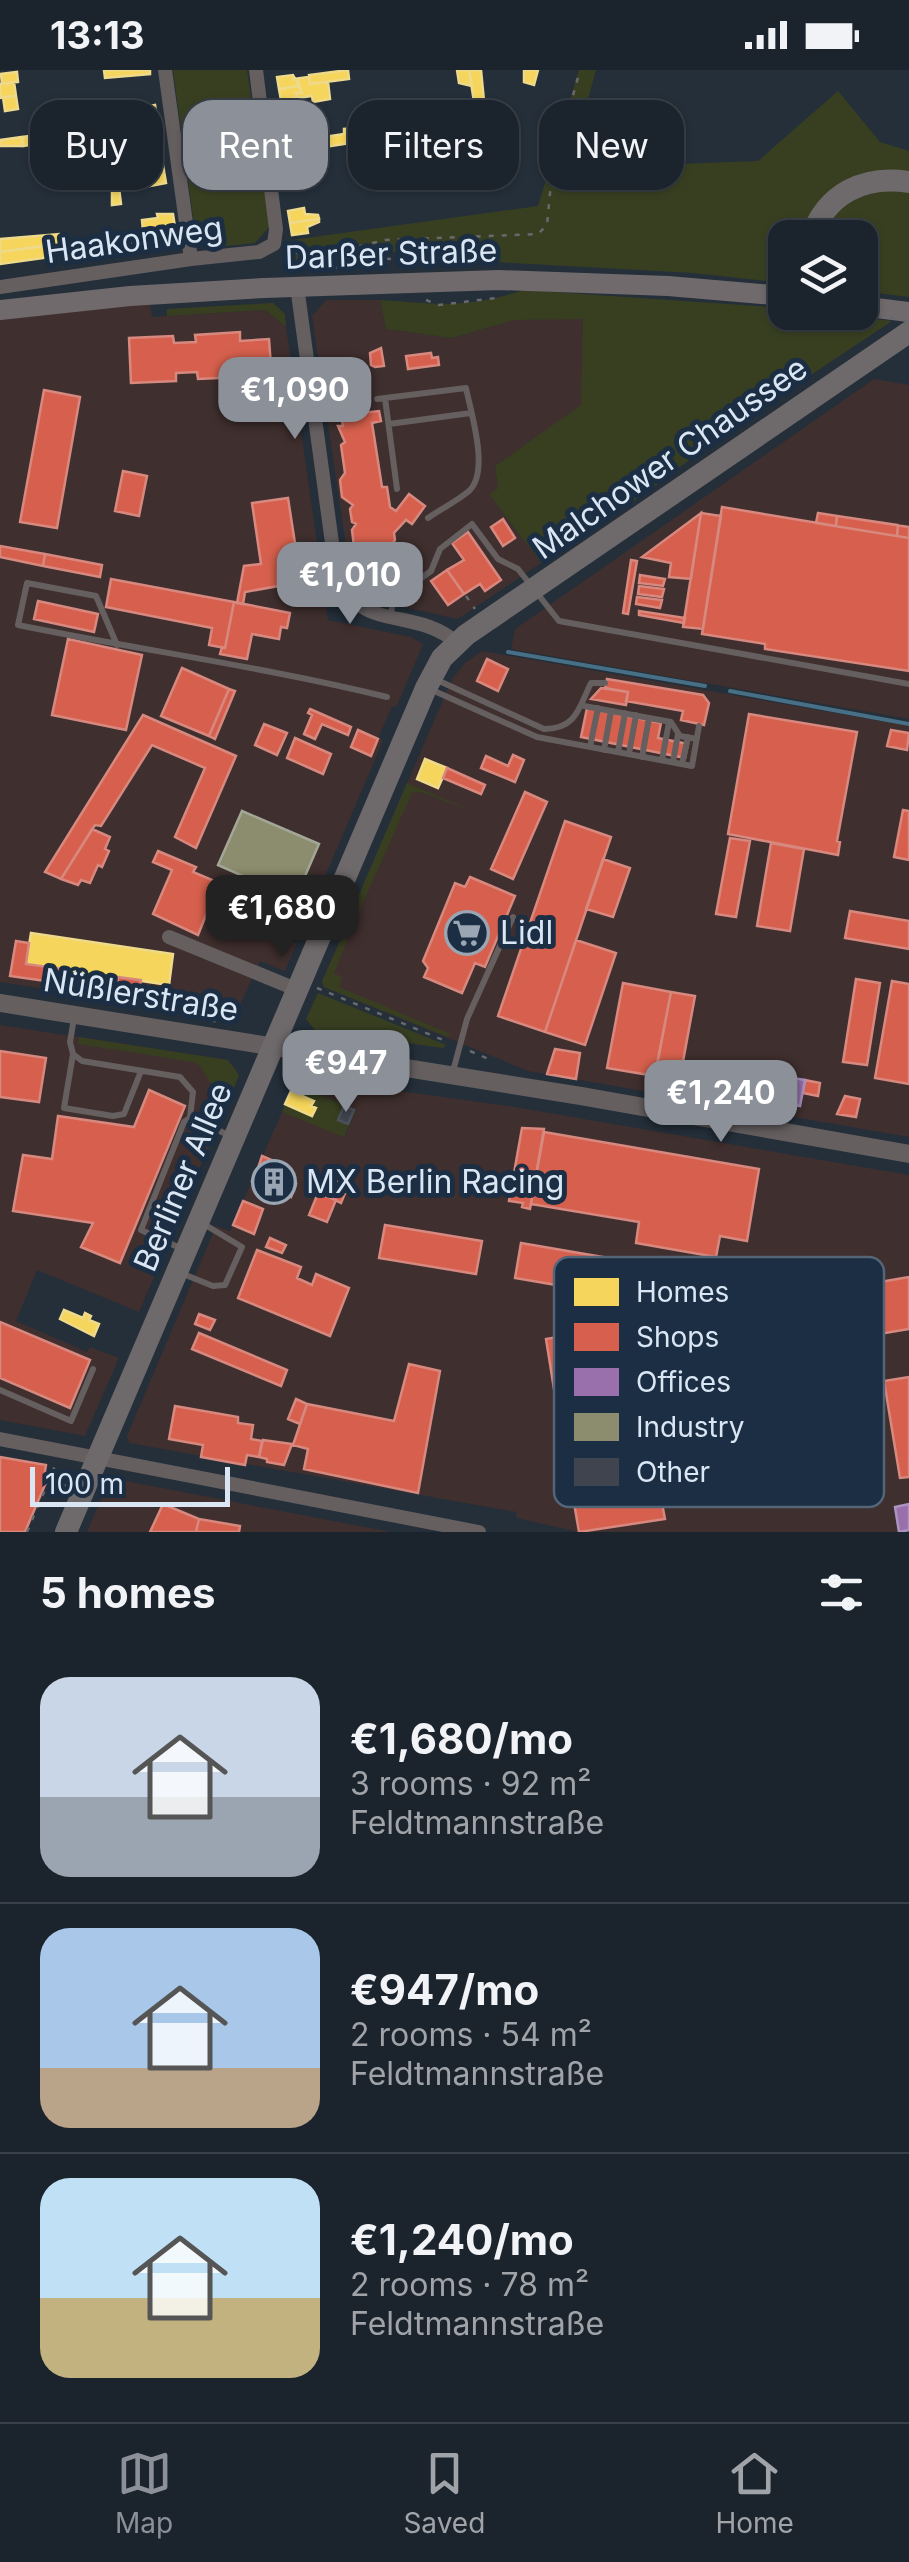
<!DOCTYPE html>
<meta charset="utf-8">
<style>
:root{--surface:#1b232c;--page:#282f38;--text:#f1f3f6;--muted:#a0a4a9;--line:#394048;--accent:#8c9099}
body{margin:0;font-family:Inter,sans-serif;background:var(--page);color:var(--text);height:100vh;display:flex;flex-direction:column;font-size:38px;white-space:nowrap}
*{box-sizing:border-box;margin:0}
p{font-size:32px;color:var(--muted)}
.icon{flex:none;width:55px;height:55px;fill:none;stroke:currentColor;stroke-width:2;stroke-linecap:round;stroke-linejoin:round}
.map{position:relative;height:1462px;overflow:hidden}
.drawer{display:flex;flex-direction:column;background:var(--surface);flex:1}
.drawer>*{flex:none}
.banner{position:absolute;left:30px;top:30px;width:850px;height:90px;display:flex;gap:20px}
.buttons{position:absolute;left:768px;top:150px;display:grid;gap:20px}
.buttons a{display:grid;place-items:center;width:110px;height:110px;border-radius:20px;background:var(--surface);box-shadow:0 2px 8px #0004,0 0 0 2px var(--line);font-size:50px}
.scale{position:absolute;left:30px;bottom:25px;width:200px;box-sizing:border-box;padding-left:10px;border:5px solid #dae6f4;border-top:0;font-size:28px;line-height:35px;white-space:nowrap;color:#dae6f4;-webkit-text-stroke:8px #1b2e43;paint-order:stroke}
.price{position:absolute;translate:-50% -85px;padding:0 22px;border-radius:20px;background:var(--accent);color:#fff;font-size:32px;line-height:65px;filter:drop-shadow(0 2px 5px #0008)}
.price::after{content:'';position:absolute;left:50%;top:60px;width:30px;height:22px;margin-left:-15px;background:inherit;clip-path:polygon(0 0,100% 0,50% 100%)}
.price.active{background:#222;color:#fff}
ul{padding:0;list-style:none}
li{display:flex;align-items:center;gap:30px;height:250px;padding:0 40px}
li+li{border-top:2px solid var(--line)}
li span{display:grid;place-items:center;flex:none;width:280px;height:200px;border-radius:30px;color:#555}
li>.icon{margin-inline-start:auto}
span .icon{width:120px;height:120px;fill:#fffc;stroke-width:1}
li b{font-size:42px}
h2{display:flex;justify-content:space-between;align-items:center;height:120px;padding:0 40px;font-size:42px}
.chip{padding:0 35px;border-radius:30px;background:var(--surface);box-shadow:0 2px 8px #0004,0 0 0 2px var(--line);font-size:35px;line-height:90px}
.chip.active{background:var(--accent);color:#fff}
.status{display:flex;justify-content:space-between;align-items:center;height:70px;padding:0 50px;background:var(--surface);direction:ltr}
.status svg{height:28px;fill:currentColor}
.dock{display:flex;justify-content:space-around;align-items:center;height:140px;border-top:2px solid var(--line);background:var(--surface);font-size:28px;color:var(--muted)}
.dock a{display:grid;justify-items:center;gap:5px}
.dock .active{color:var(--accent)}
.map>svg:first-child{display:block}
</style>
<div class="status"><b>13:13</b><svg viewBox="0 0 49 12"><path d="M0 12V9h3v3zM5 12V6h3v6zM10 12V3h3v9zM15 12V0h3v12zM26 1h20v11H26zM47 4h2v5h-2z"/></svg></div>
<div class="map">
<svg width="909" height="1462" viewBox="0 0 909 1462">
<rect width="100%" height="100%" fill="#242f3a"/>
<path fill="#3f2f2e" d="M326,230H380L386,259L452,268L514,250L583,248L582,335L495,396L498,418L490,424L541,493L458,549L371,530L351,509L312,246Z
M150,233L152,247L266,240L286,257L328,550L411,567L423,574L397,636L392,637L378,668L383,671L308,846L302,844L291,870L297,873L285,901L260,891L234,948L0,912V248Z
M874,309L909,315V649L511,579L515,559Z
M482,581L909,656V1067L528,1001L324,917L322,911L452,609L465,593Z
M0,955L228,990L239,1005L139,1242L37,1200L16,1251L87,1282L90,1277L119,1288L85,1366L0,1350Z
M305,1008L515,1037L909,1105V1462H578L517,1448L516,1442L129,1373L127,1366L216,1156L230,1161L282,1042L345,1066L356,1040L294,1014Z
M110,1408L391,1462H87Z"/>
<path fill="#383f21" d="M173,0H247L271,155L255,173L207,178L196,169Z
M579,0H596L569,98L758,91L838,21L880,72L909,81V103L885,101L802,167L785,168V213L693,203L461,190L399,182L357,183L329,194L284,191L285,171L538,136Z
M872,119H909V227L860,221V168H819L837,138Z
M524,220L785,238V242L820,243L892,251L740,352L644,424L541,493L489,424L498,418L495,396L581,335L583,249L514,250L452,268L386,259L380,230C440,234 464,239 524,220Z
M273,233L285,244L286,257L266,240L167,246V239Z
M407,713L480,744L421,722L412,723L356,848L351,843Z
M345,861L350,863L334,903L342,907L339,917L450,964L448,967L324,917L322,911Z
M318,923L446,975L443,978L315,960L306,949Z
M79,967L228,990L239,1005L220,1052L206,1046L213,1017L200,996L193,992L78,974Z
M294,1014L356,1040L344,1067L282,1042Z"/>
<path fill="#f6d55c" stroke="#eeda8a" stroke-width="2.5" d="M104,0H150V4L105,8Z
M348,0L349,9L310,14L309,5Z
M457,0H469L472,16L459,13Z
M469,0H481L484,31L474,32Z
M524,0H538L534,15L524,12Z
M17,2L18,12L2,14L1,4Z
M293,5L299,16L279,19L277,7Z
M309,7L310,14L328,12L330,29L313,32L312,26L297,28L296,23H302L298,11L294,9Z
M14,12L16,26L0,28V14Z
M299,16L302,23H296L297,28L281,30L279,19Z
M16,26L18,39L5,41L3,27Z
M155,35L157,47L121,52L122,41Z
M157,47L158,59L142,61L141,55L137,56L136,50Z
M125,52L127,68L103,72L98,56Z
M355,58L357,72L318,78L317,68L344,64V59Z
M42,64L43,73L23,76L22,67Z
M22,67L23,76H0V70Z
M303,67H316L318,78L288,82L286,69Z
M320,77L321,88L290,94L288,82Z
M162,89L164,101L143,104L142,98L147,97L146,92Z
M131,96L132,106L103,110L102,100Z
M164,101L166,113L150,116L149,109L133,111L132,106Z
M112,110H118L121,134L112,135Z
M304,138L305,144L318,145L319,149L290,153L288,141Z
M157,144H173L175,157L143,162L142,150L158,148Z
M319,149V152L307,157L308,163L292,165L290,153Z
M175,157L177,169L161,171V165L155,166V160Z
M143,162L145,173L121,177L119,165Z
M59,164L60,174L0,182V169Z
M50,175L51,187L0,194V182Z
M425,689L447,698L438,718L417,709Z
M31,863L173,884L169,915L26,894Z
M291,1021L314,1031L311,1036L316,1038L312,1046L285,1034Z
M64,1240L83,1248L85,1243L91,1246L89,1250L99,1254L94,1266L60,1249Z"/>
<path fill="#d6604d" stroke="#d7887f" stroke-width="2.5" d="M240,262V271L269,269L271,296L242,298V307L198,309L197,302L176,303V311L131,313L129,268L173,266L174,273L196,272L195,265Z
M381,278L384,296L375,297L371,295L370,283Z
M431,283L432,288L438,287L439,295L408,299L406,286Z
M44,320L80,327L57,458L20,452Z
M379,341L381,351L372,353L382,417H387L390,437L396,441L409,424L425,436L412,454L406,450L394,463L395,470L385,484L368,487L354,476L352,460L356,454L352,452L350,439L353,435L342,427L340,410L345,403L341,375L345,372L338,356H343L341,345Z
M123,401L147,406L139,446L115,441Z
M288,428L301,512L245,522L243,534L237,533L244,496L261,494L252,433Z
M722,437L836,456L837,446L898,455L897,466L909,468V601L765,579V574L702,564Z
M701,443L691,509L669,507L671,493L642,487Z
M701,443L721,446L703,559L683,557Z
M818,443L909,457V468L816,453Z
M503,449L515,468L503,476L491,457Z
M468,462L501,510L485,521L480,514L464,524L447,500L464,490L452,473Z
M0,476L45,484L43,496L0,487Z
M45,484L102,495L100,507L43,496Z
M631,490L637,491L628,544L623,543Z
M447,500L464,524L448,535L431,511Z
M640,505L665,509L663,516L639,513Z
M111,509L234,532L225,578L209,575L212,558L106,537Z
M639,516L664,519L662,527L638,524Z
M637,527L662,530L660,538L636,534Z
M38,531L98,544L94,562L34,549Z
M234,532L290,543L287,558L281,557L279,569L252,564L247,589L220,584L222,577L225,578Z
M639,541L685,548L684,553L639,545Z
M68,569L142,585L126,660L52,645Z
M487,589L508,599L498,621L477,611Z
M182,598L229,619L209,666L161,646Z
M607,609L703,625L709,633L704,655L681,650L683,641L626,631L628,622L605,618Z
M601,618L628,622L626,635L591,629Z
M229,619L235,621L215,669L209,666Z
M587,638L661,653L658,668L688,674L685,688L581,667Z
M310,639L351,657L348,665L322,654L315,669L304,664L312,645L308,643Z
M749,644L857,662L837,771L840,772L838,785L728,764Z
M143,645L236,686L196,778L175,767L205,698L152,675L101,756L95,755L61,809L45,802Z
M264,654L287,663L277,685L255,675Z
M358,660L378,669L371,686L351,677Z
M891,660L909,663L907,680L887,676Z
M295,668L331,684L323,704L287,688Z
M513,685L524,690L515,712L481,698L486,686L508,696Z
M447,698L485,715L481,724L443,708Z
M525,722L547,732L513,809L491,799Z
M903,740L909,741V790L894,787Z
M565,751L611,767L545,962L498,946Z
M92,759L110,767L105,779L109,781L102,797L98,795L90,813L81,810L78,815L61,809Z
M730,768L750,771L736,847L716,844Z
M771,773L804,779L790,861L757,856Z
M158,781L196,797L193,802L219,813L198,865L153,844L172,800L153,792Z
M603,789L630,798L613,847L586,839Z
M470,807L515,826L485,897L475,893L462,923L424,907L428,898L423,891L455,813L465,817Z
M252,821L263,826L254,846L243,841Z
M283,835L303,843L294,865L273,857Z
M850,841L909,851V879L845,868Z
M576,870L616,883L585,975L545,962Z
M16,871L29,873L26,894L69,900L67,914L10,906Z
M118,907L141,910L139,925L116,922Z
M856,909L880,913L867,995L843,992Z
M892,911L909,914V1014L875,1008Z
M623,913L671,922L655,1006L607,998Z
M671,922L695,926L680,1008L655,1004Z
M555,979L580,983L576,1009L547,1004Z
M0,981L46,988L39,1032L0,1027Z
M805,1010L820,1013L818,1026L803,1023Z
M149,1020L185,1036L120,1193L81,1177L93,1153L13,1141L23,1085L52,1089L58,1046L134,1057Z
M845,1026L860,1029L856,1047L837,1044Z
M522,1058L544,1059L530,1139L522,1137L523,1133L509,1131Z
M544,1062L759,1099L747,1171L720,1166L716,1187L636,1173L639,1152L531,1134Z
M262,1086L283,1095L278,1106L258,1098Z
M258,1098L296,1114L291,1127L252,1111Z
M338,1112L348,1116L341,1133L331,1128Z
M318,1123L336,1130L327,1152L309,1145Z
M243,1131L263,1139L254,1164L233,1155Z
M385,1155L482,1171L476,1204L379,1188Z
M270,1168L286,1175L282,1183L266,1177Z
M521,1173L638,1193L632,1228L515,1208Z
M257,1180L301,1197L297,1208L312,1215L316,1204L349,1218L330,1266L238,1228Z
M909,1207V1259L554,1319L546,1269Z
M199,1244L215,1250L210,1260L195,1254Z
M0,1252L90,1290L70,1338L0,1308Z
M199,1263L287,1300L281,1316L192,1279Z
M409,1294L440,1301L418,1423L304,1399L308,1379L293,1375L307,1334L394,1351Z
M909,1307V1407L900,1408L884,1311Z
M296,1329L307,1334L300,1354L288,1349Z
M175,1336L238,1347V1353L253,1355L251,1369L262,1371L259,1387L247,1385L245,1395L201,1387L203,1375L169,1369Z
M263,1370L292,1374L284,1395L267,1392V1389L259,1387Z
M0,1387L46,1395L45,1401L50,1403L25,1462H0Z
M659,1418L665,1449L579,1462L574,1433Z
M163,1434L199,1449L196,1462H150Z
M199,1449L240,1456L239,1462H196Z"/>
<path fill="#9970ab" stroke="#ac93c1" stroke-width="2.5" d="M705,992L748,1000L749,994L759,995L757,1002L805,1010L800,1036L700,1018Z
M909,1434V1460L899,1462L895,1437Z"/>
<path fill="#8c8c6e" stroke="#a3a796" stroke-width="2.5" d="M242,741L319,774L295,829L218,795Z"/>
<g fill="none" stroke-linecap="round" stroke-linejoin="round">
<path stroke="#477086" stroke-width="4" d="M508,582L705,616
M730,621L909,654"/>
</g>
<path fill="#3f444f" stroke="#4c515b" stroke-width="2.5" d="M344,1036L354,1040L348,1054L338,1050Z"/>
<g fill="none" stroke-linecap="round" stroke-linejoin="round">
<path stroke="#69696c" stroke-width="2.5" stroke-dasharray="5 8" stroke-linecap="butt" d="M283,181L318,186L385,170L538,164L547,155L552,102L580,0
M335,198C369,185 399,188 435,194
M426,230L439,235L496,228
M466,526L475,539
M317,918L448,972
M185,946L231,954
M470,981L493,991
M51,1409L66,1416
M27,1462L55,1396"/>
<path stroke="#655f60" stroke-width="6" d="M385,328L397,419
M377,329L466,318C471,343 490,402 469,421C457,431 441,439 428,448
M389,354L471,343
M390,547L394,528L431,501L440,479L472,454L498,489L518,499L559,551L909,614
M117,575L96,526L27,513L18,555C140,580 265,597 387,627
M437,610L544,659C577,659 579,637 591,613H605
M432,620L537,667L692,696L699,656
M584,636L671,652L680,666L697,669
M590,677L598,638
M604,680L611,641
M618,682L625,643
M629,684L636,645
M642,687L649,648
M662,690L669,652
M673,692L678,664
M682,694L688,667
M335,848L353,855
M74,948L70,972L73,984L82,991L180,1007L193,1022L190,1047
M73,984L64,1038L113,1046L124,1044L141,1001
M452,1005L467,949L513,847
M180,1178L141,1160L184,1052L191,1047L230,1066
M183,1204L213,1216L225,1215L242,1177L202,1153
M0,1320L71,1351L93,1299"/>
<path stroke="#655f60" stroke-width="14" d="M165,0L191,189
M297,216L335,495C354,567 413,534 457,573
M0,217L191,189L259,182L274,174L276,159L256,0
M169,867L298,920
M0,1369L479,1462"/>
<path stroke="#655f60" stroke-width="18" d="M0,933L581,1026L909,1084"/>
<path stroke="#706a6c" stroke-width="20" d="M860,236L909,242
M0,240L130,226L264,218L499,210L668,216L785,226"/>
<path stroke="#6e696b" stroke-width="22" d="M811,168C826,123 864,105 909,112
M66,1462L426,618L442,588L466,565L909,262"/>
<path stroke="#69696c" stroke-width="2.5" stroke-dasharray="5 8" stroke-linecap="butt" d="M851,242L909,251"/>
</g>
<defs>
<g id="supermarket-ring" transform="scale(2.25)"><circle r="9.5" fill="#1b2e43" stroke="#9aa6b3" stroke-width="1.5"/><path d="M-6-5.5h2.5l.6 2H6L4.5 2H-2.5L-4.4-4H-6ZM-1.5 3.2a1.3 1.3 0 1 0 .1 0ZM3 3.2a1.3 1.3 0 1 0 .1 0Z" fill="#9aa6b3"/></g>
<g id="building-ring" transform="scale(2.25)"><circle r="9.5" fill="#1b2e43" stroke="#9aa6b3" stroke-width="1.5"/><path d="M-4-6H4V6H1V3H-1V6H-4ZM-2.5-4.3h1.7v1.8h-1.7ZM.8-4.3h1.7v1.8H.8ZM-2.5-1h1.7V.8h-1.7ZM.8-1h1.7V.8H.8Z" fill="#9aa6b3"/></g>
</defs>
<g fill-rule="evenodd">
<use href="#supermarket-ring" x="467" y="863"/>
<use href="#building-ring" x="274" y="1112"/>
</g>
<g text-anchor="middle" stroke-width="10" stroke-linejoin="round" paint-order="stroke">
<g font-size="32" fill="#dae6f4" stroke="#1b2e43">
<text transform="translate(134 170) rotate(-8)" y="11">Haakonweg</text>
<text transform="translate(391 184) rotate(-2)" y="11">Darßer Straße</text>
<text transform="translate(670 388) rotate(-35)" y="11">Malchower Chaussee</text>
<text transform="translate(141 925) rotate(9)" y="11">Nüßlerstraße</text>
<text transform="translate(183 1107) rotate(-67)" y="11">Berliner Allee</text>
</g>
<g font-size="32" fill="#dae6f4" stroke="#1b2e43" text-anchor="start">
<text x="500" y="874">Lidl</text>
<text x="306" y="1123">MX Berlin Racing</text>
</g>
</g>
<rect x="554" y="1187" width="330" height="250" rx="15" fill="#1b2e43" stroke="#546578" stroke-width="2.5"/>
<rect x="574" y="1208" width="45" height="28" fill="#f6d55c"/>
<rect x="574" y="1253" width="45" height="28" fill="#d6604d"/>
<rect x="574" y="1298" width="45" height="28" fill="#9970ab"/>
<rect x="574" y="1343" width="45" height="28" fill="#8c8c6e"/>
<rect x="574" y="1388" width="45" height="28" fill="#3f444f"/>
<g font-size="28" fill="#dae6f4">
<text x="636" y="1232">Homes</text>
<text x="636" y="1277">Shops</text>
<text x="636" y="1322">Offices</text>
<text x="636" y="1367">Industry</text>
<text x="636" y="1412">Other</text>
</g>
</svg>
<div class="buttons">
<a><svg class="icon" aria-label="layers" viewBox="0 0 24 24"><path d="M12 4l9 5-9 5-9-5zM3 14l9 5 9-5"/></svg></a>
</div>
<div class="scale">100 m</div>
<b class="price" style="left:295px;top:372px">€1,090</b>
<b class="price" style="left:350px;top:557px">€1,010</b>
<b class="price active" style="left:282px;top:890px">€1,680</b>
<b class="price" style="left:346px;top:1045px">€947</b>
<b class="price" style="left:721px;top:1075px">€1,240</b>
<div class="banner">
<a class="chip">Buy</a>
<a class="chip active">Rent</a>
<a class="chip">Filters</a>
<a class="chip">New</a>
</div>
</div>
<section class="drawer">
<h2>5 homes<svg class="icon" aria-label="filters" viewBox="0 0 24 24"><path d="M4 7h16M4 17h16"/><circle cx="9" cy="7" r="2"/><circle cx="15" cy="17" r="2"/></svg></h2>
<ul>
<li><span style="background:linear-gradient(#c9d6e8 60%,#9aa5b1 0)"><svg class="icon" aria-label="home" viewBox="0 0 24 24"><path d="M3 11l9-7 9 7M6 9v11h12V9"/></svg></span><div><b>€1,680/mo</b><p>3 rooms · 92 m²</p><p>Feldtmannstraße</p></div></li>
<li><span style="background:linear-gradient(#a9c7e8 70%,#b9a48a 0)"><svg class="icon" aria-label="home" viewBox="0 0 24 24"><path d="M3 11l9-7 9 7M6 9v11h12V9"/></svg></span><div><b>€947/mo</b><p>2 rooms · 54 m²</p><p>Feldtmannstraße</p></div></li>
<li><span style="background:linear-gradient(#bfe0f5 60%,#c2b280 0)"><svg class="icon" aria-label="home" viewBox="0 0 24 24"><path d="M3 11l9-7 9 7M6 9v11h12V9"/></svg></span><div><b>€1,240/mo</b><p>2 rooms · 78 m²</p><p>Feldtmannstraße</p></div></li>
</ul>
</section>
<nav class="dock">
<a class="active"><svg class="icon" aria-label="map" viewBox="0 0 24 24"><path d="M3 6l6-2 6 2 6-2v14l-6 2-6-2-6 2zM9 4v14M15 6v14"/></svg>Map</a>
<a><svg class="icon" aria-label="saved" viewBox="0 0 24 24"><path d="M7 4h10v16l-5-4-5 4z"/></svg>Saved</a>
<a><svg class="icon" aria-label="home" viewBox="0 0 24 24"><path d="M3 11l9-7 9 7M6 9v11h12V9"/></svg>Home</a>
</nav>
